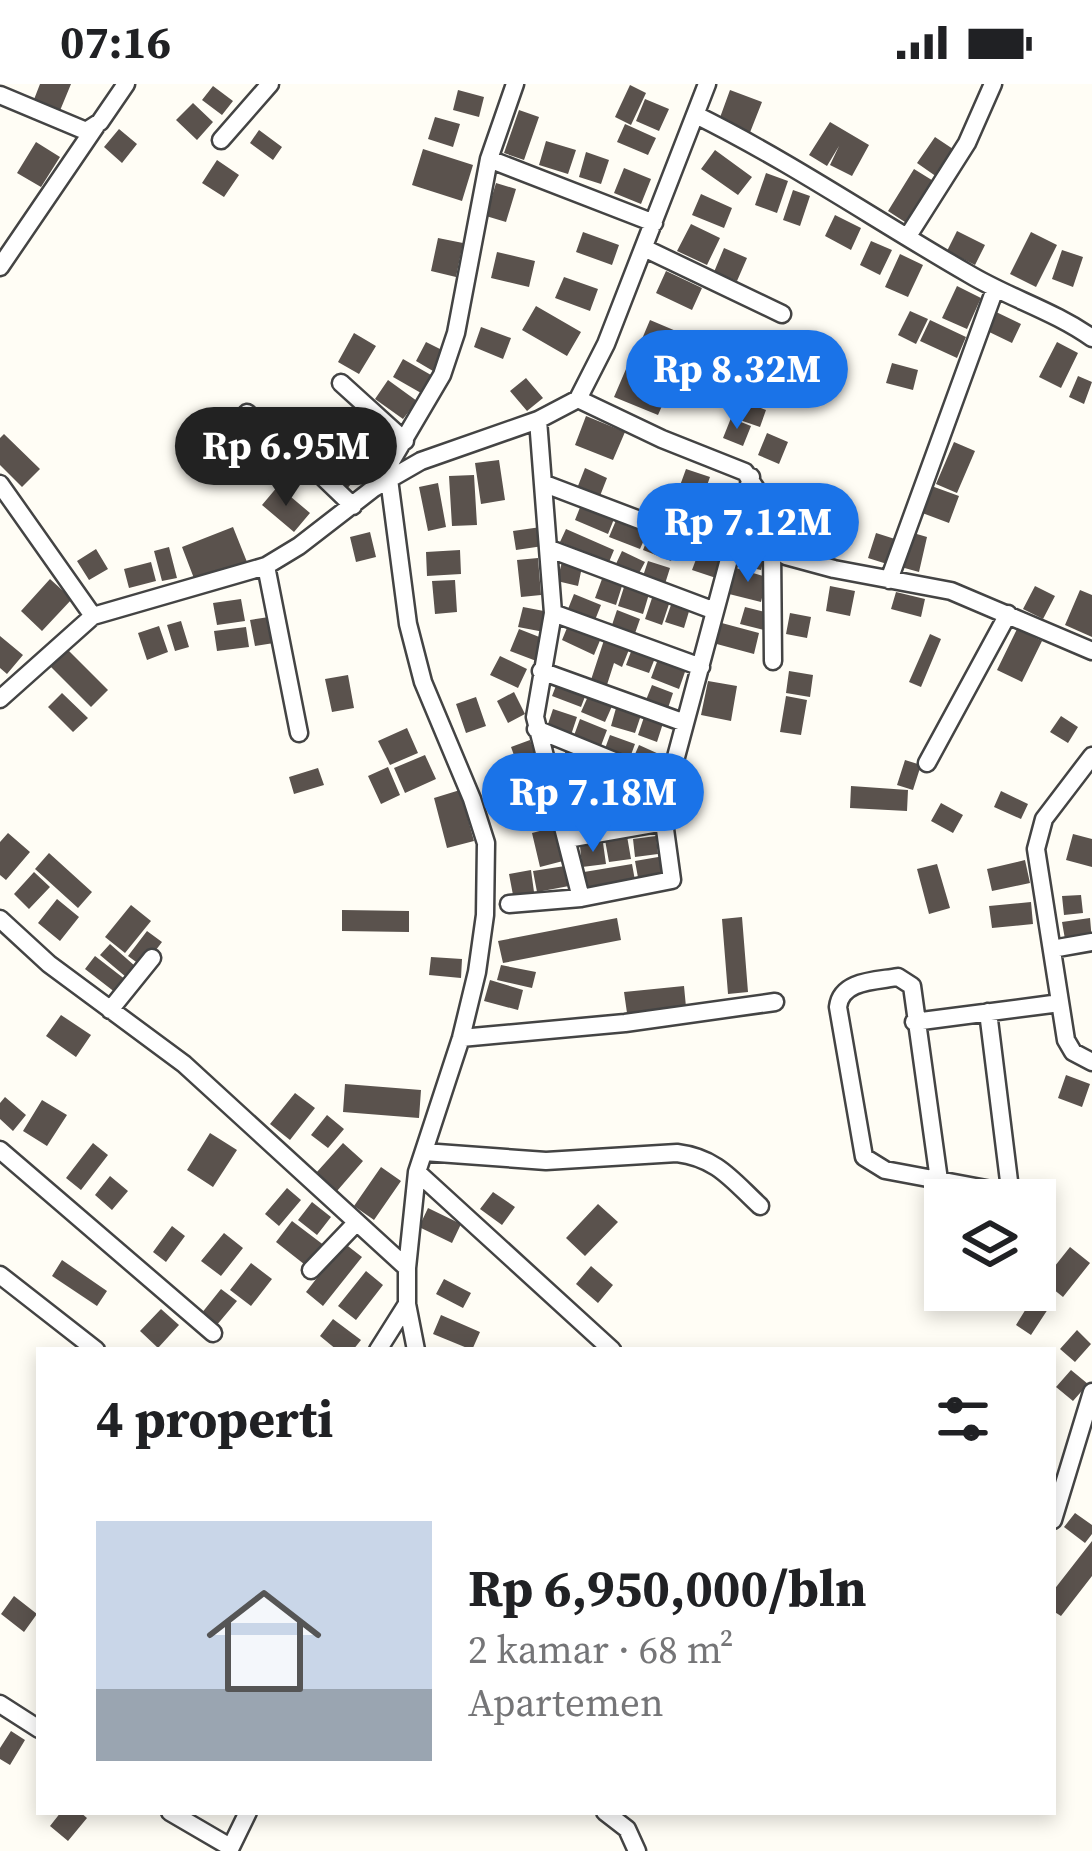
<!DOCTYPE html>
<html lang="id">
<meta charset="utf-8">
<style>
:root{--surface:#fff;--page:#f6f6f6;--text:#202124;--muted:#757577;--line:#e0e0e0;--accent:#1a73e8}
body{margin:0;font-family:"Source Serif 4",serif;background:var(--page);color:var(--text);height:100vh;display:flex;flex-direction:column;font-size:45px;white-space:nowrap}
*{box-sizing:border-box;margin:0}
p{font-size:39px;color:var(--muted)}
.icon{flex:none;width:66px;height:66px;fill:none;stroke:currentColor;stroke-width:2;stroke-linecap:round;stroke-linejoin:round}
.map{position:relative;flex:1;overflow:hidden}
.sheet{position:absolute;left:36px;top:1263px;width:1020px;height:468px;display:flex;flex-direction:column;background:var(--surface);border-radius:0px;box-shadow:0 6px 18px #0003}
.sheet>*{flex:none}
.buttons{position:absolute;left:924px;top:1095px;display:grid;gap:24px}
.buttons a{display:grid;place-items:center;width:132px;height:132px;border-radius:0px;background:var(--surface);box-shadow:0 6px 18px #0003;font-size:60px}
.price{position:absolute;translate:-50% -102px;padding:0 27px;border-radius:42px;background:var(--accent);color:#fff;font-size:39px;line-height:78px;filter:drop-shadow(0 3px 6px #0008)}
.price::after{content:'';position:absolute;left:50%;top:72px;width:36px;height:27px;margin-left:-18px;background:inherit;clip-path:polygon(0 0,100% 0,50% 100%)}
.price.current{background:#222;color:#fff}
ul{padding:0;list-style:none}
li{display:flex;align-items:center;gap:36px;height:300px;padding:0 60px}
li+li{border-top:3px solid var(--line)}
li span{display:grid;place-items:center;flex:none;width:336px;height:240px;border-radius:0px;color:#555}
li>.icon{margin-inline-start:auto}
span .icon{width:144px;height:144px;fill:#fffc;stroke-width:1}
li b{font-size:51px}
h2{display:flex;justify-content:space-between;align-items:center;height:144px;padding:0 60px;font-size:51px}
.status{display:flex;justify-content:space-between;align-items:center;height:84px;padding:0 60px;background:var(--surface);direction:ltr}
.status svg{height:33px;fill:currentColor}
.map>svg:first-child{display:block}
</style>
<div class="status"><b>07:16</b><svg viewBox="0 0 49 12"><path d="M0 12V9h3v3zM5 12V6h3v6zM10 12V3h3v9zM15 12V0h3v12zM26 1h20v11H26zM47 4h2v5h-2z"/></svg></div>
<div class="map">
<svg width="1092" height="1767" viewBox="0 0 1092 1767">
<rect width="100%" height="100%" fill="#fffdf5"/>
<path fill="#5a524d" d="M40,0H71L59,29L33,18Z
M630,1L646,9L631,41L615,33Z
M213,2L233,17L222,31L202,16Z
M458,6L484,13L479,33L453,26Z
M730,6L762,18L749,51L718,39Z
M645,15L669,25L659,47L636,37Z
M193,19L213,38L197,56L176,36Z
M519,26L539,33L524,76L504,69Z
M435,33L460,40L453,63L428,55Z
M830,38L869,61L852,92L830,81L839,62L827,82L809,71Z
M625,40L656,54L648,71L617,58Z
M119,45L137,60L122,79L104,63Z
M259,46L282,63L273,76L250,59Z
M935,53L956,67L937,93L917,79Z
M546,57L576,66L568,90L539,81Z
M36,58L60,73L41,103L17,89Z
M423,65L473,81L462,117L412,101Z
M715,66L752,93L738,111L701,85Z
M586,68L609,76L601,100L579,93Z
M217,76L239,91L224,113L202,99Z
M624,84L651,95L641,120L614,109Z
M914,85L935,98L908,140L888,127Z
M766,89L788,97L777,129L755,121Z
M496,99L516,105L506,138L486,132Z
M793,106L810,112L800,142L783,136Z
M701,110L732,124L724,144L692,131Z
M835,131L861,144L851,166L825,152Z
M691,140L720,154L707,181L677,167Z
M957,147L985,161L975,181L947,167Z
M583,148L619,161L612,181L576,168Z
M1031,148L1057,161L1036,203L1010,190Z
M438,154L463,159L456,193L431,187Z
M871,157L892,166L880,191L860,181Z
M724,164L747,174L737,197L714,188Z
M1062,166L1083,173L1073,203L1052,195Z
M497,168L535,177L529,203L491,194Z
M900,170L923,181L908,213L885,203Z
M666,187L702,204L692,226L656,209Z
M564,193L598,205L590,227L555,214Z
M957,202L981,214L967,245L942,234Z
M536,222L581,248L567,272L522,246Z
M992,226L1021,240L1012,259L983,245Z
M910,227L928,235L916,260L898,251Z
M650,236L676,247L666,273L639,262Z
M930,236L966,253L957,274L920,257Z
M481,243L511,254L503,275L474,263Z
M354,249L376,262L359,290L338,278Z
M426,258L444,267L433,287L416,277Z
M1057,258L1078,269L1061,304L1039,293Z
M403,275L438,295L428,313L393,293Z
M629,278L673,297L658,331L614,313Z
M892,279L918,286L913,306L886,299Z
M1078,292L1092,298L1084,320L1069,313Z
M526,294L543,314L527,327L510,307Z
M388,296L417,317L403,335L375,315Z
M738,315L766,326L760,343L731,333Z
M346,323L366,340L347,361L328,344Z
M586,332L625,348L613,376L575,361Z
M236,333L260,351L245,370L221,351Z
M731,334L751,342L743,362L723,354Z
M767,349L788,358L779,380L758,371Z
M4,350L40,385L22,403L0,381V354Z
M354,356L374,372L346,406L326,390Z
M954,358L975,367L957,409L936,400Z
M499,376L505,416L481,420L475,379Z
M585,384L607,394L598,417L576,407Z
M686,385L710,393L698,427L674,418Z
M474,391L477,441L452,442L449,392Z
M438,399L446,443L428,447L419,403Z
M926,400L959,412L949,439L917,427Z
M278,402L310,429L294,448L262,421Z
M783,419L812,427L807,447L778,440Z
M581,421L614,435L608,450L575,436Z
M617,434L648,447L640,465L609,453Z
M233,443L247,478L195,497L182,463Z
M541,443L543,462L516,466L513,447Z
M779,443L803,450L798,467L774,460Z
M566,445L614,466L609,478L560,458Z
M370,448L376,473L356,478L350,453Z
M650,448L678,458L671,477L643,466Z
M910,448L927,453L919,488L901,483Z
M876,449L895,455L887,480L868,474Z
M169,463L177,494L162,497L154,467Z
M736,464L765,470L761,486L733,480Z
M96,465L108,485L89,496L77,477Z
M460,466L461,490L427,492L426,468Z
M622,467L645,478L637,493L615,482Z
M698,470L722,478L716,494L692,486Z
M538,474L541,511L521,513L517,476Z
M648,477L670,484L664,503L642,495Z
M151,478L156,497L129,504L124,485Z
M562,478L582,483L578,502L557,497Z
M736,484L767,493L761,518L729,510Z
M50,495L72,515L42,547L21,527Z
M602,495L622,502L616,521L595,514Z
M455,496L457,528L435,530L432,497Z
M830,502L855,507L850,532L826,527Z
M1035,502L1055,512L1043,535L1023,525Z
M624,503L649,510L643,530L618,522Z
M1080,506L1092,511V553L1065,541Z
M896,508L925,515L921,533L891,525Z
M574,510L601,521L593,541L566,530Z
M653,511L670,517L662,541L645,535Z
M241,515L245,537L217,541L213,519Z
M672,518L690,524L684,544L665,538Z
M523,523L549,528L544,548L518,543Z
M745,523L769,529L764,546L740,540Z
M617,526L640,535L633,555L610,547Z
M790,529L811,533L807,554L786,550Z
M269,533L274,559L255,562L250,536Z
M181,537L189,563L175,567L167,541Z
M718,538L759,549L754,570L713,559Z
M569,539L601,554L594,571L562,556Z
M159,542L168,568L147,576L138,549Z
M246,543L249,563L217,567L214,547Z
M519,545L547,556L539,578L510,567Z
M1017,545L1042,557L1022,598L997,586Z
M930,550L941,555L921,603L909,598Z
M0,552L23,571L7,590L0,584Z
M605,553L630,563L622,583L614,579L605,607L589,602Z
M67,565L108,606L91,623L50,582Z
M632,565L655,574L649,589L626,581Z
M500,572L527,585L518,604L490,591Z
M658,575L686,585L679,605L651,594Z
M789,587L813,591L810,613L786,609Z
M348,591L354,624L332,628L325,595Z
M708,597L737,602L731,637L701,631Z
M557,599L586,610L581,623L552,612Z
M652,601L673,609L668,624L646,616Z
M514,608L525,630L508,639L497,617Z
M62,609L88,634L73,648L48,623Z
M589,610L613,620L605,638L581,628Z
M786,612L807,616L801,651L780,648Z
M476,613L486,642L466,649L456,620Z
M616,624L641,631L635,649L611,642Z
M553,625L577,633L570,654L546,646Z
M645,630L664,636L657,658L638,651Z
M1061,632L1078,643L1068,659L1050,648Z
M580,635L607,646L599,667L572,657Z
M407,644L418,669L390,681L378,657Z
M610,651L635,660L628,679L603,670Z
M530,656L539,681L520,688L511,663Z
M639,661L670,675L663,691L632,677Z
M567,662L591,670L585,690L561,682Z
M425,671L436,695L405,709L394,684Z
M905,676L921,681L913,706L897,701Z
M388,683L400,711L381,720L368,692Z
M318,684L324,701L294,710L289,693Z
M545,684L553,709L518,720L510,695Z
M621,688L657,702L651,718L615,703Z
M578,689L599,698L589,724L568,715Z
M601,702L626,712L619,731L593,721Z
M851,702L908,706L907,727L850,724Z
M460,706L474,757L447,764L434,714Z
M1001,707L1028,720L1021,735L994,723Z
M941,719L963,731L953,749L931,737Z
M555,743L563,777L540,783L532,749Z
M8,749L30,768L6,796L0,791V758Z
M1073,750L1092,755V783L1066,776Z
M627,752L631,775L609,778L605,756Z
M656,752L658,770L635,773L633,755Z
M603,759L606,780L582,783L580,762Z
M49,769L92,808L78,824L35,785Z
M664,772L668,795L639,799L635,777Z
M1025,776L1030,799L992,807L987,785Z
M632,780L636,802L588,810L584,788Z
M937,780L950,824L929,830L917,785Z
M565,782L569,802L537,808L533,787Z
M531,786L534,808L513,811L509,790Z
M34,788L50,803L29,825L14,810Z
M1081,811L1083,829L1064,831L1062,812Z
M57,815L79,833L60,857L38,839Z
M1031,818L1033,840L992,844L989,822Z
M131,821L151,837L125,869L105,853Z
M342,826L409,827V848L342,847Z
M742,833L748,908L728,910L722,835Z
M617,834L621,856L503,879L498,857Z
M1090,834L1092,857L1066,861L1062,838Z
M147,847L162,858L143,883L128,872Z
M110,860L135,882L126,893L100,871Z
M95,872L126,896L116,909L85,885Z
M431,873L462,875L461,894L429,891Z
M501,881L536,888L532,904L497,896Z
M490,896L523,906L518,926L484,917Z
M684,902L686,923L627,929L624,908Z
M61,931L91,951L76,973L46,952Z
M1066,991L1090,1000L1082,1023L1058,1014Z
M345,1000L421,1006L419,1034L343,1028Z
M295,1009L315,1024L290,1056L270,1040Z
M5,1013L26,1031L13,1047L0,1035V1019Z
M42,1016L67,1031L47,1062L23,1047Z
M327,1031L344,1045L328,1064L311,1051Z
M210,1049L237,1066L213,1103L187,1086Z
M93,1059L108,1071L81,1106L66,1094Z
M343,1059L363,1077L337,1107L316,1089Z
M381,1083L401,1097L374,1136L354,1122Z
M110,1092L128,1107L112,1126L95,1111Z
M287,1104L301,1116L279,1142L265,1130Z
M493,1108L515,1123L502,1141L480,1125Z
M312,1118L331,1133L317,1151L298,1136Z
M598,1120L618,1138L585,1172L566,1154Z
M428,1124L461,1140L452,1159L419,1143Z
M292,1137L325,1162L309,1184L276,1158Z
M172,1142L185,1152L166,1178L153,1168Z
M224,1149L243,1164L221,1192L201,1177Z
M344,1159L362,1173L323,1222L306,1208Z
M1070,1163L1090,1179L1063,1213L1043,1197Z
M62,1176L107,1207L97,1222L52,1192Z
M251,1179L272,1195L251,1222L230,1206Z
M591,1182L613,1201L598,1219L576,1200Z
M366,1187L383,1201L356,1236L338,1222Z
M444,1195L471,1209L463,1224L436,1210Z
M221,1205L237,1217L216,1242L201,1230Z
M1032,1215L1048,1225L1031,1251L1016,1241Z
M161,1225L179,1241L158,1264L140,1247Z
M441,1231L480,1248L472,1266L433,1250Z
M333,1235L361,1256L353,1266H337L320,1252Z
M1077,1246L1091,1260L1075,1278L1060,1265Z
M1071,1286L1088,1300L1073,1317L1056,1303Z
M1075,1429L1092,1441V1450L1085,1459L1064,1443Z
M1092,1457V1492L1061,1532L1053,1527V1507Z
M14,1512L37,1530L24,1548L1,1530Z
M11,1647L25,1656L10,1681L0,1675V1664Z
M61,1728H80L87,1734L68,1757L50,1742Z"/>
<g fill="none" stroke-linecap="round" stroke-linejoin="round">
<g stroke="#444" stroke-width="21">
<path id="minor" d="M0,11L86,47L100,38L126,0
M696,31C791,78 877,137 969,190C1009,214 1054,227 1092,254
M221,56L270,0
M489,75L654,139
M908,152L967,59L993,0
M644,164L782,230
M0,183L96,42
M341,299L405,357
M578,315L662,355L745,388L760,411L768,458L786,472L834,485L951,507L1092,567
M247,329L303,374L353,422
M538,336L553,529L535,633L581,814
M389,395L408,540L423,598L472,715L486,759L485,831L477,888L461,954L417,1088L407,1184
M379,398L442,291L456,249L489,75L515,0
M0,400L93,532
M545,400L729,470
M772,464L773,577
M550,465L715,527
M266,482L299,649
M889,496L995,205
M553,529L701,583
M541,587L685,639
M0,615L93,532L266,482L299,462L374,404L421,377L538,336L578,315L606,260L707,0
M536,645L668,699
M1092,672L1044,735L1036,765L1066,956L1073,968L1092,978
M927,679L1008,530
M567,755L664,738
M509,820L581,814L672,796L664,738L665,714L751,393
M0,835L49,880L184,980L407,1184V1220L416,1266
M1052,865L1092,858
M110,926L152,874
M914,938L1060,919
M461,954L625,939L775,918
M0,1066L213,1249
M424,1068L546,1077L677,1069C717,1074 732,1096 760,1122
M417,1088L612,1266
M939,1096L912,902L898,893C876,897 841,896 838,923L864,1073L885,1086L997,1107L1006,1105L1009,1097L988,928
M311,1186L356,1139
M0,1191L96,1266
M378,1266L407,1220
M1053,1436L1092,1308
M0,1620L39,1645
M170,1728L230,1763
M605,1728L627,1745L637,1767
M229,1767L248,1728"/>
</g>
<use href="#minor" stroke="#fff" stroke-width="16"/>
</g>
</svg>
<div class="buttons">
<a><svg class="icon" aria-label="layers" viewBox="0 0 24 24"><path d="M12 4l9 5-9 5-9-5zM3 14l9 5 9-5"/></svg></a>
</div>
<b class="price" style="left:737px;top:348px">Rp 8.32M</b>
<b class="price current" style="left:286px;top:425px">Rp 6.95M</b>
<b class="price" style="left:748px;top:501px">Rp 7.12M</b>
<b class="price" style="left:593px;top:771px">Rp 7.18M</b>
<section class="sheet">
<h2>4 properti<svg class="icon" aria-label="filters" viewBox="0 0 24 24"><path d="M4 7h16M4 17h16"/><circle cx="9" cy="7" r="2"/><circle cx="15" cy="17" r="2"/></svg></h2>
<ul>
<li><span style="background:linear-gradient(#c9d6e8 70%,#9aa5b1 0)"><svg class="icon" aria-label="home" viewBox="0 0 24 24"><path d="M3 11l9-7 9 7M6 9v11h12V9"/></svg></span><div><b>Rp 6,950,000/bln</b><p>2 kamar · 68 m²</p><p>Apartemen</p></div></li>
</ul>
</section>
</div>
